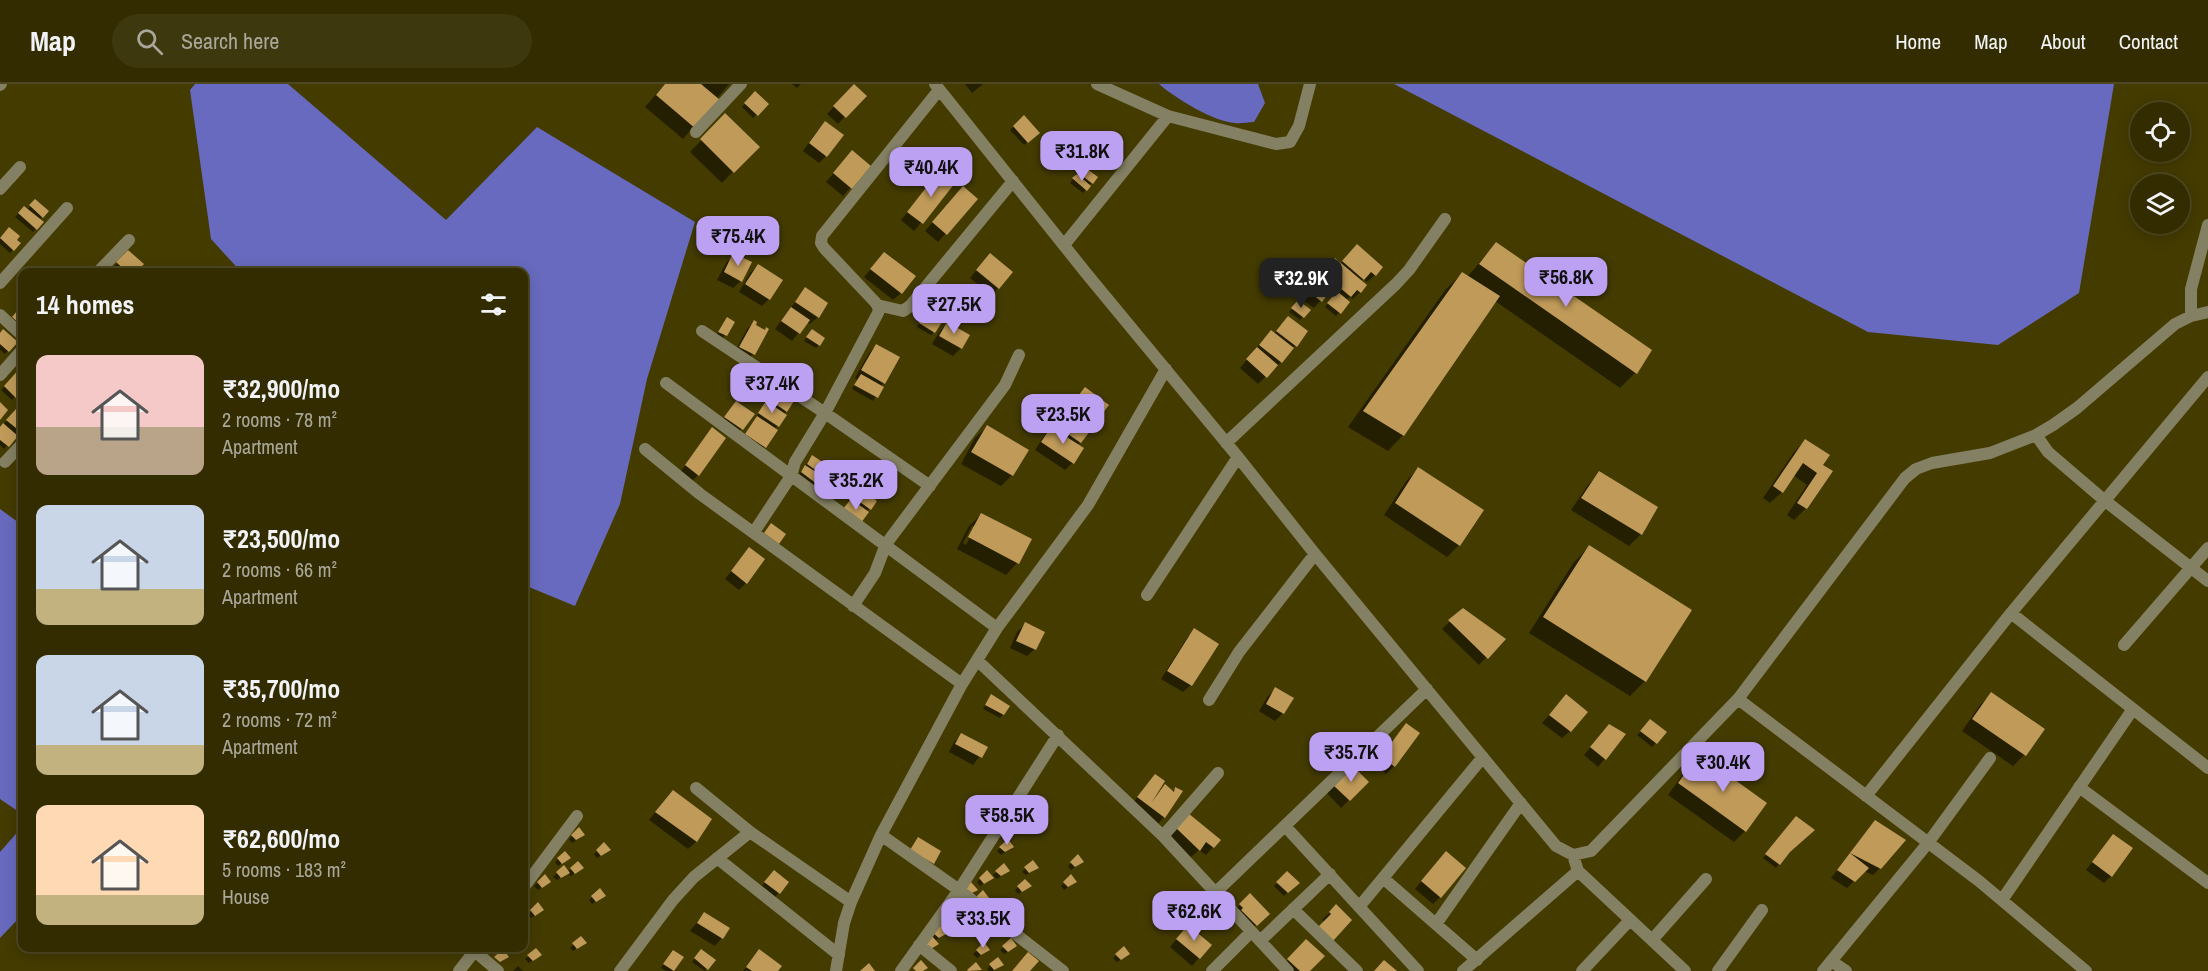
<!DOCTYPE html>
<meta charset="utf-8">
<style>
:root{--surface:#332c00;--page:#3e380f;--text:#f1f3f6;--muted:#a9a799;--line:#4e4822;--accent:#bca0f2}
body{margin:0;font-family:"Archivo Narrow",sans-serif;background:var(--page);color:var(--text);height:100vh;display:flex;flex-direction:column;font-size:22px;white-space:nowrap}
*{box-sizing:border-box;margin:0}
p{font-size:20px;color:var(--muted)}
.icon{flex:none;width:33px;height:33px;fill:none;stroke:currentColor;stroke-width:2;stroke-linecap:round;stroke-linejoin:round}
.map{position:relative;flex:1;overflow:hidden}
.sheet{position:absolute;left:18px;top:184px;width:510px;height:684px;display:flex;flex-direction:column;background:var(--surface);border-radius:12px;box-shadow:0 3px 15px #0003,0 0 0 2px var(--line)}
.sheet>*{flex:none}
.buttons{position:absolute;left:2130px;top:18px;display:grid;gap:12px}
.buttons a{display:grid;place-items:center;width:60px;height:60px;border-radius:50%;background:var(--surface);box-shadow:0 3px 15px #0003,0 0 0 2px var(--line);font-size:30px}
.price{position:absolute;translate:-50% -51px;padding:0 14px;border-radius:12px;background:var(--accent);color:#111;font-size:20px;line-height:39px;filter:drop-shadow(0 2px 3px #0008)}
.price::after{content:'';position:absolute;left:50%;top:36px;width:18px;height:14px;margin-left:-9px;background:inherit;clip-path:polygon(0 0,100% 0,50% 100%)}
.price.on{background:#222;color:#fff}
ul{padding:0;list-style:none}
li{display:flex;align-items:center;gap:18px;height:150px;padding:0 18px}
li span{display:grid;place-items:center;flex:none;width:168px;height:120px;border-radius:12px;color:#555}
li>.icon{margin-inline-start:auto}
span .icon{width:72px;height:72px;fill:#fffc;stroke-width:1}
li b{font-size:26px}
h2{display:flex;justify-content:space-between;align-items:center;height:72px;padding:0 18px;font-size:26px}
header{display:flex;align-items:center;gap:36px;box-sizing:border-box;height:84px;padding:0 30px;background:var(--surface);border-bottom:2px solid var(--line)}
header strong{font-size:28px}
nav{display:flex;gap:33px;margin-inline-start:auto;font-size:21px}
.search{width:420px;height:54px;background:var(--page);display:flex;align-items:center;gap:15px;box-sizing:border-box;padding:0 21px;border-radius:33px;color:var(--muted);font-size:22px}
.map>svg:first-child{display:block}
</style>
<header>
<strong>Map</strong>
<div class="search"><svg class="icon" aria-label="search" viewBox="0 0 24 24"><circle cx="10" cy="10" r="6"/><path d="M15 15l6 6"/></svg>Search here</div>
<nav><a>Home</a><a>Map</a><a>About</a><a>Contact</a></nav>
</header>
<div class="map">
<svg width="2208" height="887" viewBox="0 0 2208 887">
<rect width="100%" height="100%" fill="#443b00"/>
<path fill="#686abf" d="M195,0H288L446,136L537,43L695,138L647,295L620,420L575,522L524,501V189H242L211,155L190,6Z
M1159,0H1258L1265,19L1254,38C1248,38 1241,40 1235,39C1214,38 1175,14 1159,0Z
M1394,0H2114L2079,209L1998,261L1868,248Z
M0,425L22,441V730L0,715Z
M22,743V831L0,854V768Z"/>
<path fill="#0007" fill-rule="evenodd" d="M665,0H729L683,55L645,23Z
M792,0H801L797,4Z
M965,0H983L972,9Z
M854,2L864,12L838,40L827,30Z
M755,9L766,20L753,34L742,23Z
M725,32L757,63L722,99L690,68Z
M1024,33L1038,49L1024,61L1010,46Z
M818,46L826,72L819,79L803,67Z
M1071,56L1089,65L1078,78L1063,66Z
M845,76L869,82L843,112L826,98Z
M1079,86L1091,99L1083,109L1070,99Z
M932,97L953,100L914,147L901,136Z
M955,112L976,115L938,158L925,147Z
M35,117L47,127L39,136L42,138L33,148L15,133L24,124L27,126Z
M9,145L19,159L10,169L0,160V155Z
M1496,160L1635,289L1620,304L1495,217L1403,351L1388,367L1348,343L1446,205L1462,190L1467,193Z
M128,168L134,189H112L110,187Z
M884,170L901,209L893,216L864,193Z
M1349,170L1375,191L1367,198L1363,195L1361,198L1360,208L1353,215L1350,213L1346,216L1348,218L1336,232L1325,223L1333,212L1328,208L1314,224L1296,211L1314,190L1319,194L1327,183L1340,180Z
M734,171L741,197L733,204L717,196L726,179Z
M983,178L998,204L991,211L970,194Z
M758,182L769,215L762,222L739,208L750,189Z
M32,184L38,189H28Z
M805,205L818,233L810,240L807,238L792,257L775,245Z
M1298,218L1308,226L1300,236L1289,228Z
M22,221V248L10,237Z
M925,230L934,248L931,251L917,243Z
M727,235L733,238L722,255L716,251Z
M754,238V241L764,247L753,270L746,278L733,271L747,245Z
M947,239L961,264L953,272L932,260L940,247Z
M1281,241L1306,248L1281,278L1258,300L1240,284L1264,255L1274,250Z
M809,250L819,261L816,264L804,257Z
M0,251L16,258L5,270L0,266Z
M877,261L883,299L873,317L852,305L857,296L855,294L869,269Z
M22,285V309L20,307L12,316L1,306Z
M775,306L786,327L765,363L758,370L739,358L758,334L756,333Z
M1078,312L1098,333L1090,340L1069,325Z
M736,319L752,330L735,353L718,341Z
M16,327L22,333V345L4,365L0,361V344Z
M1065,331L1088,347L1077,362L1072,379L1065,386L1035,366L1044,352L1051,345L1053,346Z
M987,343L1012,391L1001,402L961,380L975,354Z
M712,345L698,391L691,398L679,390Z
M1805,357L1821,381L1806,424L1794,436L1787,431L1807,401L1793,391L1782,408L1770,419L1763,414L1794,368Z
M809,376L822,391L813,402L798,392Z
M1418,385L1459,461L1447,473L1384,431L1407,396Z
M871,389L884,400L873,416L875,418L866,428L852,416Z
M1600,389L1656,424L1640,451L1629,462L1571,426L1588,401Z
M981,431L1017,479L1006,491L957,465L969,442ZM972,442H975L966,461L963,459Z
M1589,463L1645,597L1630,612L1529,549L1574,478Z
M749,465L746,499L739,506L725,495Z
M1463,525L1504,555L1479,581L1442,545Z
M1025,540L1035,565L1027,572L1010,564L1017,548Z
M1194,546L1191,601L1183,608L1161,595L1187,554Z
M1276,605L1283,629L1275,637L1259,627L1268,612Z
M1992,610L2043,645L2024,671L2013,682L1962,647L1980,621Z
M991,612L1003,630L1000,634L983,625Z
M1566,612L1570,647L1562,654L1542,639Z
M1651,637L1665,648L1652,663L1637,651Z
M1399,649L1394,682L1386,690L1375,681Z
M1602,650L1624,651L1598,683L1584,671Z
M962,651L986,664L973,681L949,668L954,658Z
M1699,672L1745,747L1734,758L1668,711L1688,683Z
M1352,683L1367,698L1341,724L1327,709Z
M1148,700L1154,714L1165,702L1172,708L1175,705L1181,708L1164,733L1157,741L1131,721Z
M665,716L710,735L696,758L688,765L649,736Z
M1188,731L1213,763L1206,771L1199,766L1191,773L1168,752Z
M1796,734L1787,769L1776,784L1763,774Z
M579,746L583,751L572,759L569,755Z
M1868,746L1880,784L1873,791L1864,787L1847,804L1831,794Z
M2113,752L2111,792L2104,799L2086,786Z
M1007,757L1008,766L1001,771L997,767Z
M604,760L606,769L597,774L594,770Z
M565,769L569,774L558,782L555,778Z
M1078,772L1082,778L1071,786L1068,782Z
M1439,776L1440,813L1433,820L1415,805Z
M1032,778L1037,784L1026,791L1022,788Z
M578,779L582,784L571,792L568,789L557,796L553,793L564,783L568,788Z
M1004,782L1008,787L997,795L993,791Z
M987,788L988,797L980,802L977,798Z
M1287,789L1298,799L1284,812L1274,802Z
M771,791L787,799L775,813L762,802Z
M545,792L546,801L538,806L534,802Z
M1071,792L1075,798L1064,806L1061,802Z
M1025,797L1030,802L1018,810L1015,806Z
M599,806L600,815L592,820L589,816Z
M1250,811L1268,830L1248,848L1233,828Z
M538,820L539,829L531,834L528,830Z
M1336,822L1350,836L1325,838L1322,836Z
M704,830L722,854L715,862L690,847Z
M951,833L952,842L944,847L946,849L943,852L934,857L931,853Z
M988,843L990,852L981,857L978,852Z
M1181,850L1210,861L1192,882L1170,863Z
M580,854L585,859L573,867L570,864Z
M1011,857L1012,865L1004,870L1000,866Z
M1306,857L1308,887H1285L1281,883Z
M984,860L988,866L977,874L973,870Z
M1123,865L1125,873L1117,878L1113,874Z
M536,866L540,871L529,879L525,875Z
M701,867L714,876L705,887L692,878Z
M759,867L776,887H743Z
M670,871L682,873L672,887H666L661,884Z
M997,875L1002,881L993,887H989L987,885Z
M518,882L523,887H513Z"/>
<path fill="#bf9a59" d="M665,0H701L720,16L696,45L656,11Z
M854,0L867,12L846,34L833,22Z
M755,7L769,20L758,32L744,19Z
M725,29L760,63L734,89L700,55Z
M1024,31L1040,49L1028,59L1013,42Z
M825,37L844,51L827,73L809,59Z
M1074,51L1091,64L1083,75L1066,62Z
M852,66L871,82L852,105L833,89Z
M1082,81L1098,93L1093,100L1077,88Z
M939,87L955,99L923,140L907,128Z
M1077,90L1091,102L1087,107L1072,94Z
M963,102L978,115L947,151L932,138Z
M35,115L49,127L43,134L29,121Z
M24,122L44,138L37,146L18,129Z
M9,143L20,152L17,156L21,159L14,167L0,154Z
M1496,158L1652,266L1637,290L1479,180Z
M1357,160L1383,183L1376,192L1371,188L1364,196L1342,177Z
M128,166L144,180L136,189H128L116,178Z
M884,168L916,192L902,210L870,185Z
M733,169L752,178L742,198L724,188Z
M990,169L1013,188L999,205L976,186Z
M1335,174L1367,201L1361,209L1357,206L1351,213L1322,189Z
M758,180L783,196L770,216L745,200Z
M1314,188L1333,203L1322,218L1303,203Z
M1462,188L1500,212L1404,352L1363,327Z
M805,203L828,219L819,234L795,218Z
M1337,207L1350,218L1341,230L1327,219Z
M1298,216L1311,226L1304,234L1291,224Z
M791,223L810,236L800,250L781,237Z
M928,225L944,235L935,249L919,239Z
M17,227L22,231V242L12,233Z
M1288,232L1308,247L1297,263L1276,247Z
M727,233L735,238L727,252L718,248Z
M754,236L757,238L756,241L765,246L766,243L769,245L755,271L739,263Z
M947,238L970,251L962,265L939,252Z
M3,245L18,258L9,268L0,260V249Z
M812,245L825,254L820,262L806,253Z
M1271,246L1294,264L1282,279L1259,261Z
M876,260L900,273L885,300L861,286Z
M1257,263L1278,281L1267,294L1246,275Z
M21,283L22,307L16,314L4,302Z
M861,290L884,303L878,314L854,301Z
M1085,303L1109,321L1099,334L1075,316Z
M775,304L794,317L787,328L768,315Z
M736,317L755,330L743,346L724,333Z
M766,317L787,331L779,343L758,329Z
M0,318L8,326L0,336Z
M16,325L22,331L21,348L6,336Z
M1065,329L1090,347L1081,359L1056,342Z
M757,332L778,346L766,364L745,350Z
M3,339L18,352L9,363L0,356V343Z
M987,341L1029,366L1013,392L971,368Z
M712,343L726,354L699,392L685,381Z
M1051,343L1084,364L1074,380L1041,358Z
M1805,355L1830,371L1823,381L1833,387L1807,425L1797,419L1817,389L1803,379L1783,409L1773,402Z
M812,371L830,383L824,392L807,380Z
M805,381L822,392L817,400L801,388Z
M1418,383L1484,426L1460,462L1395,419Z
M875,384L889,395L885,401L870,390Z
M1599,387L1658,423L1642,451L1581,414Z
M869,392L885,403L877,413L862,402Z
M860,404L877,417L871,426L853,413Z
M851,415L869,428L861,439L843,425Z
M981,429L1032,455L1019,480L968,453Z
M771,439L786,450L779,460L764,449Z
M1589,461L1692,526L1646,598L1543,533Z
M749,463L765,475L747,500L731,487Z
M1463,524L1506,555L1488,575L1448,536Z
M1025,538L1045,548L1036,566L1016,557Z
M1194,544L1219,560L1192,602L1167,587Z
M1275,603L1294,614L1284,630L1266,620Z
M1991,608L2045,645L2026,672L1972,635Z
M991,610L1010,622L1004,631L985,621Z
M1566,610L1588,628L1571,648L1549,631Z
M1650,635L1667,648L1657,660L1640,647Z
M1406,639L1420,649L1395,683L1381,673Z
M1609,640L1626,650L1606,676L1590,663Z
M961,649L988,663L982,674L955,660Z
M1699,670L1767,719L1746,748L1678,699Z
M1352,681L1369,698L1350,717L1333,701Z
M1155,690L1165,697L1152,718L1165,700L1174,708L1175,703L1183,707L1165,734L1137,713Z
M673,706L712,735L697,758L655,728Z
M1188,729L1221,756L1214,764L1206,758L1200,767L1175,743Z
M1796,732L1815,746L1790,768L1780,781L1765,770Z
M1875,736L1906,756L1881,785L1850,769L1869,784L1855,798L1837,786Z
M579,743L585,751L576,756L571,751Z
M2113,750L2133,764L2112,793L2092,778Z
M918,753L941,767L934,780L910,766Z
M1008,755L1014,763L1005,768L999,763Z
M604,758L611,766L601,772L596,766Z
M565,767L571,774L562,780L557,774Z
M1446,767L1466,784L1441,814L1421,797Z
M1078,770L1084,778L1075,783L1070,778Z
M1033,776L1039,784L1029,789L1024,783Z
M578,777L584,784L575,790L570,784Z
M1004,779L1010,787L1001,792L995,787Z
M564,781L570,789L561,794L556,788Z
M774,786L789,798L780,810L764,798Z
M987,786L994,794L984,800L979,794Z
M1287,787L1300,799L1288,809L1276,798Z
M545,790L551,798L542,804L537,798Z
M1071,790L1077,798L1068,803L1063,798Z
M1025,795L1032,802L1022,808L1017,802Z
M971,798L978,806L968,811L963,805Z
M600,804L606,812L596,818L591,812Z
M983,806L989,814L980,819L975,814Z
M1250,809L1270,830L1257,842L1241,826L1243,824L1239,820Z
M1007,817L1013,825L1004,831L998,825Z
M538,818L544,826L535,832L530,826Z
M1336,820L1352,836L1333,857L1318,843L1331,830L1329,828Z
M704,828L730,844L723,855L697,839Z
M951,831L957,839L948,844L943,838Z
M942,841L948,849L939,854L933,849Z
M988,841L995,849L985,854L980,848Z
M1188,841L1212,861L1200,875L1176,855Z
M581,852L587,859L577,865L572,859Z
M932,852L939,860L929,866L924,860Z
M1011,854L1017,862L1008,868L1002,862Z
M1306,855L1325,872L1310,887H1300L1287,875Z
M984,858L990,866L981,871L976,866Z
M1124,862L1130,870L1121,876L1115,870Z
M536,864L542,871L533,877L527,871Z
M503,865L509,873L500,878L494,873Z
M701,865L716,876L708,886L694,874Z
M759,865L782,882L778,887H752L746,883Z
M673,866L684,873L674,887L663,880Z
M1028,868L1039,877L1030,887H1012Z
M998,873L1004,881L994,886L989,880Z
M921,876L928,884L923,887H916L913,884Z
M1384,876L1397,887H1374Z
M976,878L982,886L968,887L967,886Z
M869,879L875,887H860Z"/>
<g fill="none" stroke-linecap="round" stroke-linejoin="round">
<path stroke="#848063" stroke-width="12" d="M935,0L1086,189L1238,373L1315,470L1556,762L1573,771L1591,767L1738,615L1905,394L1916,385L1932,379L1990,369L2036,351L2053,341L2077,324L2175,240L2191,232L2208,228
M1097,0L1168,32L1276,60L1290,58L1299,42L1310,0
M0,1L1,0
M696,48L741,0
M0,105L20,83
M1064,161L1168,32
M97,189L129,156
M0,199L67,124
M877,221L903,227L910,222L1013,97
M0,231L22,251
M2191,232V205L2208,141
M702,247L825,329L930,402
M0,291L22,266
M666,299L997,544
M2036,351L2048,368L2104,416L2208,497
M1226,359L1396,200L1409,186L1445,135
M645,365L700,410L962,600
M5,378L22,360
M754,448L791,392L795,378L825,329L878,229L879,223L875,218L824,164L821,159L822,152L939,6
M1147,511L1238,373
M853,522L875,489L886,460L1005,301L1019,271
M2011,529L2208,684
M2124,561L2208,464
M978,577L1163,752L1288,887
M1738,615L1979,797L2086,887
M1209,616L1239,568L1315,470
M2079,703L2208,799
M696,704L750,748L851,818
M1866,712L2011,529L2208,293
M1285,742L1418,887
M881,751L959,806L1063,887
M1163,752L1218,689
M1573,771L1578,787L1685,887
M717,774L839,871
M1383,794L1477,876
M524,803L577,732
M1215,809L1427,605
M2002,816L2133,625
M1359,823L1483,673
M1293,825L1357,887
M1436,840L1521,719
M1652,856L1706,795
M1260,857L1330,790
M919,861L951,887
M471,864L498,887
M1831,877L1846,887
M459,887L477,864
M620,887L673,816L694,793L750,748
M836,887L844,839L851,818L881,751L962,600L997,544L1088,421L1166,285
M901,887L959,806L1058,651
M1212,887L1251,848
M1463,887L1578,787
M1582,887L1630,836
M1718,887L1762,826
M1823,887L1928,759L1990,674"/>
</g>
</svg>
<div class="buttons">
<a><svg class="icon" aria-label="locate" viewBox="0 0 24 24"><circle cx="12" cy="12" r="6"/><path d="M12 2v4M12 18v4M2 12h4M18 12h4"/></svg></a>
<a><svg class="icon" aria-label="layers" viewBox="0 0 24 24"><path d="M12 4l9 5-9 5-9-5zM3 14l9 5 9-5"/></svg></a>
</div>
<b class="price" style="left:1082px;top:98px">₹31.8K</b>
<b class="price" style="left:931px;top:114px">₹40.4K</b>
<b class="price" style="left:738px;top:183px">₹75.4K</b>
<b class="price" style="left:1566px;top:224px">₹56.8K</b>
<b class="price on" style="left:1301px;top:225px">₹32.9K</b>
<b class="price" style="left:954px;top:251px">₹27.5K</b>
<b class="price" style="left:772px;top:330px">₹37.4K</b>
<b class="price" style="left:1063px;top:361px">₹23.5K</b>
<b class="price" style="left:856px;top:427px">₹35.2K</b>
<b class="price" style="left:1351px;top:699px">₹35.7K</b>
<b class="price" style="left:1723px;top:709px">₹30.4K</b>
<b class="price" style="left:1007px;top:762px">₹58.5K</b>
<b class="price" style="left:1194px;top:858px">₹62.6K</b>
<b class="price" style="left:983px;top:865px">₹33.5K</b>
<section class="sheet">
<h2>14 homes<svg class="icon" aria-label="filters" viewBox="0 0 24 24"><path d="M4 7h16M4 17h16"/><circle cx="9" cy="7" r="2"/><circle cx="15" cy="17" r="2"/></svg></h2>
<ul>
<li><span style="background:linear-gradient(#f6c9c9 60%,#b9a48a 0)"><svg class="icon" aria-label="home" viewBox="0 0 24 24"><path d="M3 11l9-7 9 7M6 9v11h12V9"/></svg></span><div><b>₹32,900/mo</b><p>2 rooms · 78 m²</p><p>Apartment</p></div></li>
<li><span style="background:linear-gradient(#c9d6e8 70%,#c2b280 0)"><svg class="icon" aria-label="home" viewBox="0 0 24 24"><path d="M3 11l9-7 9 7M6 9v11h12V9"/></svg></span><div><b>₹23,500/mo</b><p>2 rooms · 66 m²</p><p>Apartment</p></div></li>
<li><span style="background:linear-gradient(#c9d6e8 75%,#c2b280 0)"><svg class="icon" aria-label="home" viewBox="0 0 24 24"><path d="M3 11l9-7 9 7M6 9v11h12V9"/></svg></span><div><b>₹35,700/mo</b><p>2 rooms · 72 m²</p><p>Apartment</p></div></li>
<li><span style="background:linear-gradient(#ffd9b3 75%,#c2b280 0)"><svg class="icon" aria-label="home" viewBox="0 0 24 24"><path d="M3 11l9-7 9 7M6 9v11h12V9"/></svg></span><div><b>₹62,600/mo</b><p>5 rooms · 183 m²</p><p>House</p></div></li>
</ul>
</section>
</div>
